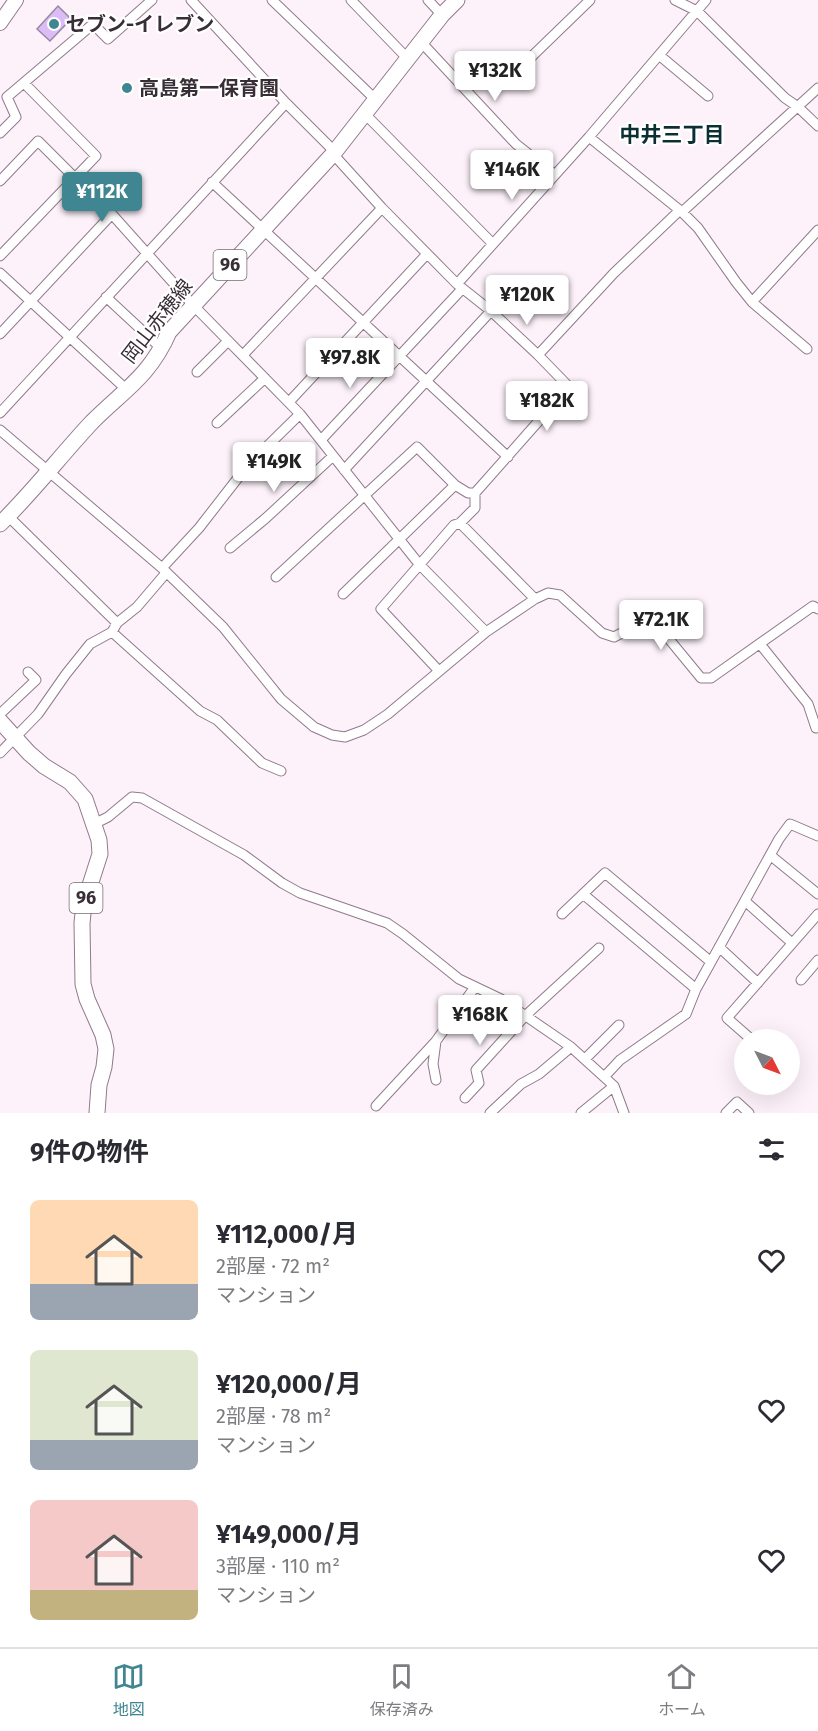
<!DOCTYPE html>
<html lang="ja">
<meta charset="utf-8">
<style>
:root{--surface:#fff;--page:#f7f7f7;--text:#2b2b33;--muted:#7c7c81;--line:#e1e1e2;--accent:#408692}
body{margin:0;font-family:"Fira Sans","Noto Sans JP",sans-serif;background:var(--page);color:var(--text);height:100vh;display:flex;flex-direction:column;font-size:22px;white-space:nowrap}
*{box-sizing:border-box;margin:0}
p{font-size:20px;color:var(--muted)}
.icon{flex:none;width:33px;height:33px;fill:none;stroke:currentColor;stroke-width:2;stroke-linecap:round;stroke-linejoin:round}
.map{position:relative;height:1113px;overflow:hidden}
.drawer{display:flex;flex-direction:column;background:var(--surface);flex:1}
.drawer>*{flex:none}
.needle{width:39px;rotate:132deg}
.buttons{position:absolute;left:734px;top:1029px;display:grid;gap:12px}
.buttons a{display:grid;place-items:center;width:66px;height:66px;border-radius:50%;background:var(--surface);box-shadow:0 6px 24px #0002;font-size:30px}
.price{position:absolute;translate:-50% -51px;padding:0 14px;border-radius:6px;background:#fff;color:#222;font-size:20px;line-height:39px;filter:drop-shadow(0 2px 3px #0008)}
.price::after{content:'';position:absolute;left:50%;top:36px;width:18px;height:14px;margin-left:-9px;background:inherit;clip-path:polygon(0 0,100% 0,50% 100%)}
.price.current{background:var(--accent);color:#fff}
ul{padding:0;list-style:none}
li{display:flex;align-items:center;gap:18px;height:150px;padding:0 30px}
li span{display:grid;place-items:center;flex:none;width:168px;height:120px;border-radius:9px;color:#555}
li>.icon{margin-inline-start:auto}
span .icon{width:72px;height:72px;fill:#fffc;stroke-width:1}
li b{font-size:26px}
h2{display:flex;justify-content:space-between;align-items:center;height:72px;padding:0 30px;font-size:26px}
.tabs{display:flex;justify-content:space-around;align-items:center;height:84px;border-top:2px solid var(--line);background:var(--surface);font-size:16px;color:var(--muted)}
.tabs a{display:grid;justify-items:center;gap:3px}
.tabs .current{color:var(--accent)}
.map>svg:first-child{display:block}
</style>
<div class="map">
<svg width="818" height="1113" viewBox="0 0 818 1113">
<rect width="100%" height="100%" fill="#fdf2fa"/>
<path fill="#dcbcf6" stroke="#9789a2" stroke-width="1.5" d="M58,6L71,19L50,41L37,29Z"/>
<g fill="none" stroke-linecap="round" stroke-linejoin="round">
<g stroke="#91798c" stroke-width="11">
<path id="street" d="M191,0L286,103L335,152
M272,0L376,100
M351,0L408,59
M428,0L442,15
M675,0L697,11L785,98L798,107L818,126
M422,43L516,144L555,175
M659,55L708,96
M525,63L590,0
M365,114L492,243
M0,133L16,117L7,97L93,24L108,39L152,0
M589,137L682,212L698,228L736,282L752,302L807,349
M333,154L382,208L457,284L491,311L538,355L574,392L544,415L475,493H468L455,485L343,594
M77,175L193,305L300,414L419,564L486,632
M0,181L38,141L75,178
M212,182L508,457
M682,212L818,88
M0,256L96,156L24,83
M0,273L127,390
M457,284L589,137L706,0
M106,297L162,349
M752,302L818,230
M0,334L112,214
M243,355L382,208
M538,355L614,273L680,210
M197,372L228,341
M289,402L427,254
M0,413L286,103
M217,423L265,378
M0,430L162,568L223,627L281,699L314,727L332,735L345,737L364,730L388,714L486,632L535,599L548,593L560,595L602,633L614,637L639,624L654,625L664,633L701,678H711L813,606L818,609
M321,440L462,289
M344,470L491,311
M475,493V508L460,523L535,599
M8,516L117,623
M230,548L266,518L333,456
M162,568L199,528L248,465L300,414
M276,577L417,447L455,485
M112,632L200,711L217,720L262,763L281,771
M760,644L808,704L816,728
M439,671L381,609L454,525L460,523
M0,714L36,680L28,672
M0,753L38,714L66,674L90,644L112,632L117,623L137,607L166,573
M94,824L108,817L132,797L142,798L244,855L282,883L300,893L387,923L403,934L459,979L501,999L571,1047L614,1086L624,1113
M770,855L818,894
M583,894L696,989
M745,901L792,943
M562,914L605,873L711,962
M719,947L758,983
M801,980L818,960
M752,1040L727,1018L818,914
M585,1059L619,1025
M605,1076L620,1060L686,1014L696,989L779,839L790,824L818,836
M436,1080L433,1064L436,1041L475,987
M465,1098L479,1083L476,1070L525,1016L599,948
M376,1106L436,1041
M490,1113L521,1084L539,1074L571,1047
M581,1113L614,1086
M726,1113L737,1102L749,1113"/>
</g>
<g stroke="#91798c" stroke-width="16">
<path id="secondary" d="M0,23L16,0"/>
</g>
<g stroke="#91798c" stroke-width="17">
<path id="primary" d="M0,524C33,492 61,455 92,422C124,390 150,376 169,332L333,154L442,15L457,0
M0,721L29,753L44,766L70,782L85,799L99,840L100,854L84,904L82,923L83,984L87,999L103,1035L106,1049L104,1067L99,1085L97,1113"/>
</g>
<use href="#street" stroke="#fff" stroke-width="9"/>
<use href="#secondary" stroke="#fff" stroke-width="14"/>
<use href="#primary" stroke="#fff" stroke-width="15"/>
</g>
<g fill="#408692" stroke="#fff" stroke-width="2">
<circle cx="54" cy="24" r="6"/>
<circle cx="127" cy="88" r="6"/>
</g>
<g text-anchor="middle" stroke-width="4.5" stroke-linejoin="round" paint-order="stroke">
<g fill="#fff" stroke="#746d72" stroke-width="1.5">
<rect x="213.5" y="250" width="33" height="30" rx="4.5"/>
<rect x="69.5" y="883" width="33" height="30" rx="4.5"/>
</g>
<g font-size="18" font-weight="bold" fill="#382e35">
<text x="230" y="271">96</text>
<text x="86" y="904">96</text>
</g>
<g font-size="20" font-weight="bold" fill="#382e35" stroke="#fff" text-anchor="start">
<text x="66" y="31">セブン-イレブン</text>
<text x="139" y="95">高島第一保育園</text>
</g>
<g font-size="20" fill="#382e35" stroke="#fff">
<text transform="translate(157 321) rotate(-52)" y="7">岡山赤穂線</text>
</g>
<g font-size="21" font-weight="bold" fill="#0c2f34" stroke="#fff">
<text x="672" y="142">中井三丁目</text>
</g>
</g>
</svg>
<div class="buttons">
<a><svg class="needle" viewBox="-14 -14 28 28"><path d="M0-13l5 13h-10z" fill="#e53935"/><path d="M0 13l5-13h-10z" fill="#7c7c81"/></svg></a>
</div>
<b class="price" style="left:495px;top:102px">¥132K</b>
<b class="price" style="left:512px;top:201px">¥146K</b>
<b class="price current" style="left:102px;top:223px">¥112K</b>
<b class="price" style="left:527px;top:326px">¥120K</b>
<b class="price" style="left:350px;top:389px">¥97.8K</b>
<b class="price" style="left:547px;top:432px">¥182K</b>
<b class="price" style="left:274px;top:493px">¥149K</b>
<b class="price" style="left:661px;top:651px">¥72.1K</b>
<b class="price" style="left:480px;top:1046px">¥168K</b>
</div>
<section class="drawer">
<h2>9件の物件<svg class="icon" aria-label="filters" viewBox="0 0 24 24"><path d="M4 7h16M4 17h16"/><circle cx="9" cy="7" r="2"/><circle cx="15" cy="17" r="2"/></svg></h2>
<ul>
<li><span style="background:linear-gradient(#ffd9b3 70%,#9aa5b1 0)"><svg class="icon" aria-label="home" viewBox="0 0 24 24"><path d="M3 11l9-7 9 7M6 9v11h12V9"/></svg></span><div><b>¥112,000/月</b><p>2部屋 · 72 m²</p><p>マンション</p></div><svg class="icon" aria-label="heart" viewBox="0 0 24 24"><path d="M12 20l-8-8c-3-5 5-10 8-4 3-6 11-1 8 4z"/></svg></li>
<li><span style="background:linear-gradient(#dfe7d0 75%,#9aa5b1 0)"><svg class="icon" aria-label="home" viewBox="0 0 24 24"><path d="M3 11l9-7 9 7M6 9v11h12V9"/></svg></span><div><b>¥120,000/月</b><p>2部屋 · 78 m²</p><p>マンション</p></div><svg class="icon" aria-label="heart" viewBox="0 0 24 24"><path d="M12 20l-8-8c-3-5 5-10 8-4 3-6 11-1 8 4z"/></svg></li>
<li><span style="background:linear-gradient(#f6c9c9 75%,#c2b280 0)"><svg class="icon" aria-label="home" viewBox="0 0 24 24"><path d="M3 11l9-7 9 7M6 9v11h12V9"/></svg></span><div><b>¥149,000/月</b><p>3部屋 · 110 m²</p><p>マンション</p></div><svg class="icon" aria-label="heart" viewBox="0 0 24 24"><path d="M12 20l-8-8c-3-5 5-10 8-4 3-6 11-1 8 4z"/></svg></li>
</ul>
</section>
<nav class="tabs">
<a class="current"><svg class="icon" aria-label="map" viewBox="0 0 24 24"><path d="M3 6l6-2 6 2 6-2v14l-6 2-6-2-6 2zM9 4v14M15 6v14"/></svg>地図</a>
<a><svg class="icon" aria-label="saved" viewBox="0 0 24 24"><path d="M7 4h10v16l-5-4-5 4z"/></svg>保存済み</a>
<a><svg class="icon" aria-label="home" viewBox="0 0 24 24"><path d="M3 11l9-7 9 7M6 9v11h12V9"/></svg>ホーム</a>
</nav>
